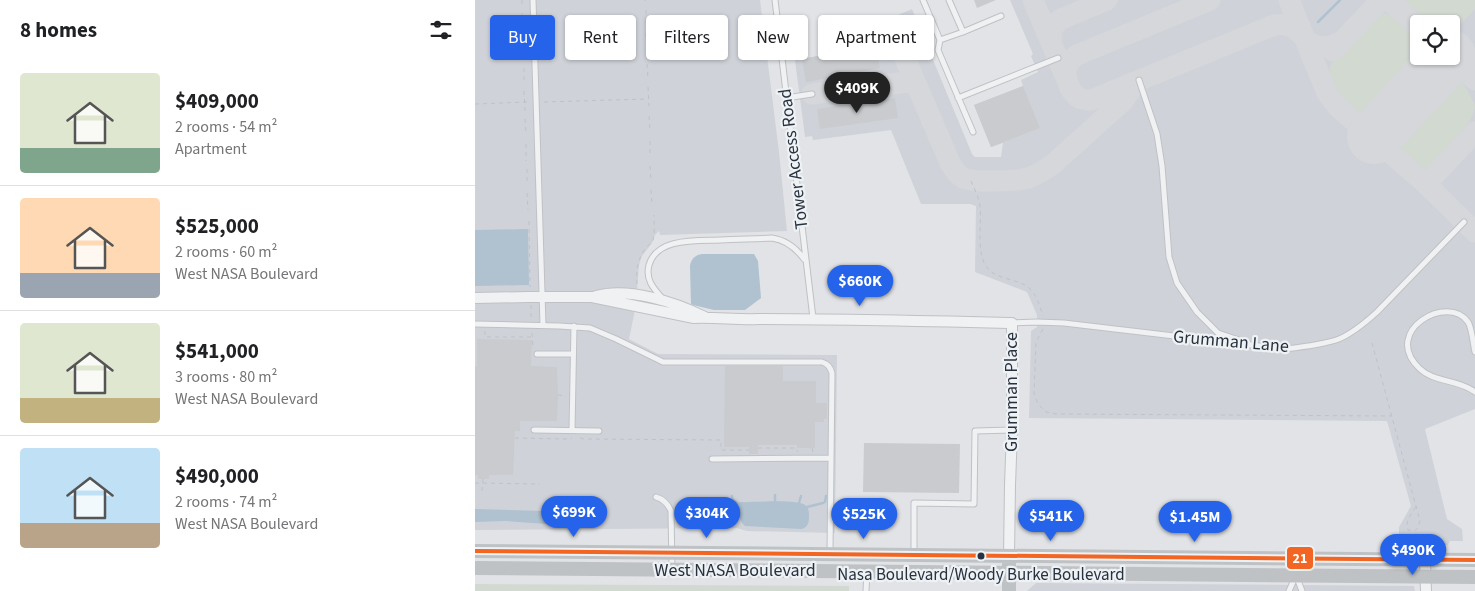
<!DOCTYPE html>
<meta charset="utf-8">
<style>
:root{--surface:#fff;--page:#f6f6f6;--text:#202124;--muted:#757577;--line:#e0e0e0;--accent:#2563eb}
body{margin:0;font-family:"Source Sans 3",sans-serif;background:var(--page);color:var(--text);height:100vh;display:flex;flex-direction:column;font-size:19px;white-space:nowrap}
*{box-sizing:border-box;margin:0}
p{font-size:16px;color:var(--muted)}
.icon{flex:none;width:28px;height:28px;fill:none;stroke:currentColor;stroke-width:2;stroke-linecap:round;stroke-linejoin:round}
.map{position:relative;flex:1;overflow:hidden}
.side{display:flex;flex-direction:column;background:var(--surface);width:475px}
.side>*{flex:none}
.top-card{position:absolute;left:15px;top:15px;width:475px;height:45px;display:flex;gap:10px}
.tools{position:absolute;left:935px;top:15px;display:grid;gap:10px}
.tools a{display:grid;place-items:center;width:50px;height:50px;border-radius:5px;background:var(--surface);box-shadow:0 1px 4px #0004;font-size:25px}
.price{position:absolute;translate:-50% -42px;padding:0 11px;border-radius:18px;background:var(--accent);color:#fff;font-size:16px;line-height:32px;filter:drop-shadow(0 1px 2px #0008)}
.price::after{content:'';position:absolute;left:50%;top:30px;width:15px;height:11px;margin-left:-8px;background:inherit;clip-path:polygon(0 0,100% 0,50% 100%)}
.price.on{background:#222;color:#fff}
ul{padding:0;list-style:none}
li{display:flex;align-items:center;gap:15px;height:125px;padding:0 20px}
li+li{border-top:1px solid var(--line)}
li span{display:grid;place-items:center;flex:none;width:140px;height:100px;border-radius:5px;color:#555}
li>.icon{margin-inline-start:auto}
span .icon{width:60px;height:60px;fill:#fffc;stroke-width:1}
li b{font-size:21px}
h2{display:flex;justify-content:space-between;align-items:center;height:60px;padding:0 20px;font-size:21px}
.pill{padding:0 18px;border-radius:5px;background:var(--surface);box-shadow:0 1px 4px #0004;font-size:18px;line-height:45px}
.pill.on{background:var(--accent);color:#fff}
main{display:flex;flex:1;min-height:0}
.map>svg:first-child{display:block}
</style>
<main>
<section class="side">
<h2>8 homes<svg class="icon" aria-label="filters" viewBox="0 0 24 24"><path d="M4 7h16M4 17h16"/><circle cx="9" cy="7" r="2"/><circle cx="15" cy="17" r="2"/></svg></h2>
<ul>
<li><span style="background:linear-gradient(#dfe7d0 75%,#7fa58c 0)"><svg class="icon" aria-label="home" viewBox="0 0 24 24"><path d="M3 11l9-7 9 7M6 9v11h12V9"/></svg></span><div><b>$409,000</b><p>2 rooms · 54 m²</p><p>Apartment</p></div></li>
<li><span style="background:linear-gradient(#ffd9b3 75%,#9aa5b1 0)"><svg class="icon" aria-label="home" viewBox="0 0 24 24"><path d="M3 11l9-7 9 7M6 9v11h12V9"/></svg></span><div><b>$525,000</b><p>2 rooms · 60 m²</p><p>West NASA Boulevard</p></div></li>
<li><span style="background:linear-gradient(#dfe7d0 75%,#c2b280 0)"><svg class="icon" aria-label="home" viewBox="0 0 24 24"><path d="M3 11l9-7 9 7M6 9v11h12V9"/></svg></span><div><b>$541,000</b><p>3 rooms · 80 m²</p><p>West NASA Boulevard</p></div></li>
<li><span style="background:linear-gradient(#bfe0f5 75%,#b9a48a 0)"><svg class="icon" aria-label="home" viewBox="0 0 24 24"><path d="M3 11l9-7 9 7M6 9v11h12V9"/></svg></span><div><b>$490,000</b><p>2 rooms · 74 m²</p><p>West NASA Boulevard</p></div></li>
</ul>
</section>
<div class="map">
<svg width="1000" height="591" viewBox="0 0 1000 591">
<rect width="100%" height="100%" fill="#e1e3e6"/>
<path fill="#cfd3d9" fill-rule="evenodd" d="M0,0H285L304,152L312,231L185,235L184,231L180,235L177,243L167,256L164,265L162,290L164,291L154,339L183,354L362,355L360,533L272,531L262,528L0,530Z
M535,0H1000V409L950,429L972,519L987,529L988,541H975L973,545H955L952,538H924V527L936,506L912,421L554,418L556,331L562,327V315L552,292L500,272L501,206L495,204H446L416,130L338,140L337,136L330,137L320,60L401,46L397,26L437,9L497,154L500,157H526L528,143L516,147L499,105L548,86L546,80L563,72L556,56L558,54ZM944,24H976V56H944Z
M561,583L939,586L940,591H552Z"/>
<path fill="#d2d9d1" d="M929,0H1000V9L976,34V24H948L936,12Z
M910,13L927,22L944,37V56H955L906,109C901,114 895,117 888,116C878,114 857,90 854,79C854,76 854,71 855,67C857,58 886,31 894,24C899,20 905,17 910,13Z
M975,74C988,77 994,95 1000,105V108C997,115 994,123 990,129C986,137 964,163 957,167C944,173 925,156 922,144C921,138 923,133 925,129Z
M0,584L374,586V591H0Z"/>
<path fill="#b0c1d0" d="M53,229L54,285L0,286V230Z
M279,254L283,261L286,298L270,310H239L218,305L216,304L215,266C216,259 220,255 227,254Z
M265,502C277,503 324,498 331,506C334,508 334,513 334,517C334,522 333,527 327,529L270,526C264,521 261,509 265,502Z
M0,509L70,511L75,515L74,522L71,524L31,521L0,522Z"/>
<g fill="none" stroke-linecap="round" stroke-linejoin="round">
<path stroke="#b0c1d0" stroke-width="2.5" d="M843,22L865,0
M300,495V502
M257,496V499L264,504
M324,503L326,496
M332,507L348,503L350,502L351,496"/>
<path stroke="#d5d7da" stroke-width="21" d="M558,0L596,90C602,98 606,100 616,100L799,25C806,24 813,24 819,28C824,32 828,38 834,42C845,50 857,47 867,41
M814,0L852,93L863,107L951,184L1000,232
M914,0L944,28
M576,40C575,30 578,25 586,19L632,0
M427,51L475,163C478,168 482,174 488,178C497,183 542,181 553,178C562,175 569,170 577,165L647,102L662,82
M858,51L906,0
M974,56L1000,80
M591,76C591,66 593,61 602,55L735,0
M337,94L440,81
M951,184L1000,132"/>
<path stroke="#d5d7da" stroke-width="54" d="M899,137L974,56"/>
</g>
<path fill="#c9cbce" d="M499,0H521L502,8Z
M401,45L405,68L331,82L327,59Z
M548,86L565,128L516,147L499,105Z
M420,98L423,118L345,129L342,109Z
M2,339L57,340L56,366L82,367L83,395L82,421H45V431H40L38,475H14V479H3V475H0V366H2Z
M250,366H308V381H341V403H352V419H349V422H340V448H322V445H283V454H274V447H249Z
M389,443L485,444L484,493L388,492Z"/>
<g fill="none" stroke-linecap="round" stroke-linejoin="round">
<g stroke="#bfc1c4" stroke-width="7">
<path id="lane" d="M58,0L68,325
M300,0L338,318
M448,0L465,40L463,50L498,132
M474,0L488,32L526,16
M465,40L488,32
M664,80L682,134L687,166L694,257L702,283L722,312L743,333L773,343
M311,98L337,94
M483,98L583,58
M188,299C179,289 170,280 174,265C182,237 223,241 246,240C263,239 280,239 297,238C311,240 321,248 329,259
M537,323L562,322L589,323L810,349C828,347 847,345 864,339C878,333 891,322 902,312L989,222
M0,324L84,326L115,328L141,339L188,362H347C353,364 355,367 357,373L355,552
M1000,352C998,344 997,328 993,322C973,293 906,331 944,368C959,383 983,379 1000,392
M62,354H98
M59,430L124,431
M97,430L99,326
M237,459L356,458
M181,497C188,499 193,504 196,511L197,569
M439,553V503L499,504L500,431L537,430
M391,591L392,572
M814,591L821,575L827,591"/>
</g>
<g stroke="#bfc1c4" stroke-width="12">
<path id="street" d="M121,296C154,287 200,302 230,317
M0,298L53,297H117L219,318C240,317 263,320 284,319C368,319 452,321 537,323V430L535,485L534,556
M950,560L951,591"/>
</g>
<path stroke="#bfc2c6" stroke-width="1" stroke-dasharray="4 4" stroke-linecap="butt" d="M47,0V5
M170,0V1
M171,10V24
M47,13V28
M171,33L172,55
M48,36V59
M172,64L173,78
M49,68V82
M173,87L174,106
M49,91L50,111
M69,102L173,99
M0,104L54,102
M174,116L175,130
M50,119L51,133
M175,141V157
M51,144V161
M175,166L176,180
M52,169V184
M496,181C499,189 504,197 505,206C507,223 501,252 511,266C521,282 546,277 557,291C563,298 565,307 568,316
M176,190L177,206
M52,193L53,210
M54,221L55,287
M162,284C161,272 162,260 170,249C172,246 176,244 178,240C180,233 179,223 179,215
M56,305V319
M568,329L561,342L559,394L563,404L571,412L581,414L917,416
M10,331V337H57
M57,333L58,347
M897,343L945,521L943,528L939,531L933,530C930,521 936,514 941,507
M83,395L91,396
M40,438L91,439L97,438
M105,438L109,439L246,440V450H274
M283,448H320L323,452
M337,448L338,452
M0,483L65,484
M7,491L8,479"/>
<use href="#lane" stroke="#f0f1f2" stroke-width="5"/>
<use href="#street" stroke="#f0f1f2" stroke-width="10"/>
<path stroke="#bfc2c5" stroke-width="14" d="M0,551L1000,560
M0,568L1000,577
M534,591V564"/>
<g stroke="#eef2f5" stroke-width="8">
<path id="bus-1" d="M0,551L1000,560"/>
</g>
<use href="#bus-1" stroke="#f26522" stroke-width="4"/>
</g>
<circle fill="#28323e" stroke="#eef2f5" stroke-width="2" cx="506" cy="556" r="4.5"/>
<g text-anchor="middle" stroke-width="4.5" stroke-linejoin="round" paint-order="stroke">
<g font-size="17" fill="#28323e" stroke="#eef2f5">
<text x="506" y="580">Nasa Boulevard/Woody Burke Boulevard</text>
</g>
<g font-size="18" fill="#28323e" stroke="#eef2f5">
<text transform="translate(318 159) rotate(-97)" y="6">Tower Access Road</text>
<text transform="translate(756 341) rotate(5)" y="6">Grumman Lane</text>
<text transform="translate(536 392) rotate(-90)" y="6">Grumman Place</text>
<text x="260" y="576">West NASA Boulevard</text>
</g>
</g>
<rect stroke="#eef2f5" stroke-width="2" x="811" y="546" width="28" height="24" rx="5" fill="#f26522"/>
<g font-size="14" text-anchor="middle" font-weight="bold" fill="#fff">
<text x="825" y="563">21</text>
</g>
</svg>
<div class="tools">
<a><svg class="icon" aria-label="locate" viewBox="0 0 24 24"><circle cx="12" cy="12" r="6"/><path d="M12 2v4M12 18v4M2 12h4M18 12h4"/></svg></a>
</div>
<b class="price on" style="left:382px;top:114px">$409K</b>
<b class="price" style="left:385px;top:307px">$660K</b>
<b class="price" style="left:99px;top:538px">$699K</b>
<b class="price" style="left:232px;top:539px">$304K</b>
<b class="price" style="left:389px;top:540px">$525K</b>
<b class="price" style="left:576px;top:542px">$541K</b>
<b class="price" style="left:720px;top:543px">$1.45M</b>
<b class="price" style="left:938px;top:576px">$490K</b>
<div class="top-card">
<a class="pill on">Buy</a>
<a class="pill">Rent</a>
<a class="pill">Filters</a>
<a class="pill">New</a>
<a class="pill">Apartment</a>
</div>
</div>
</main>
